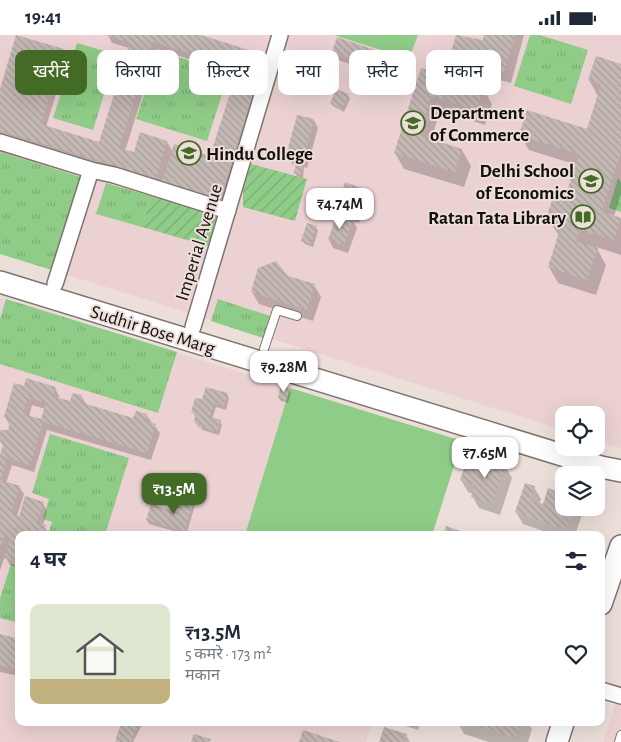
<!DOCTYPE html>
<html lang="hi">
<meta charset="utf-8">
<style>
:root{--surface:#fff;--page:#f2f2f3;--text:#1f2937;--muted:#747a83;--line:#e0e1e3;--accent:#446b26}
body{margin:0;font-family:"Alegreya Sans","Noto Sans Devanagari",sans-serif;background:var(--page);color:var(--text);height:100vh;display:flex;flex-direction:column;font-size:19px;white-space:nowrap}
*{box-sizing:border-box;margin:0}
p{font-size:16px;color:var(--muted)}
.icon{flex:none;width:28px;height:28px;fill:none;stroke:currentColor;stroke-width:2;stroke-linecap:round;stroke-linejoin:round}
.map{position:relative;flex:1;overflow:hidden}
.details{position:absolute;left:15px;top:496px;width:590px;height:195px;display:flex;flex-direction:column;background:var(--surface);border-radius:10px;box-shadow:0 5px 20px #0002}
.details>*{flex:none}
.banner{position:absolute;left:15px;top:15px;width:591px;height:45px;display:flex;gap:10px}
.tools{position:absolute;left:555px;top:371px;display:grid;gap:10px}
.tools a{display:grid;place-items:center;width:50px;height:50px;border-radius:10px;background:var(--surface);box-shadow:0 5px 20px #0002;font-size:25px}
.price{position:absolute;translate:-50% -42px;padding:0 11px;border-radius:10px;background:#fff;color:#222;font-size:16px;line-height:32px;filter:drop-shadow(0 1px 2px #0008)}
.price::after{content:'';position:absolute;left:50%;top:30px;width:15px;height:11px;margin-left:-8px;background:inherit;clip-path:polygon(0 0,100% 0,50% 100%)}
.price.active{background:var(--accent);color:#fff}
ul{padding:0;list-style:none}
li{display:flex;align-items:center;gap:15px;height:125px;padding:0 15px}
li+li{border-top:1px solid var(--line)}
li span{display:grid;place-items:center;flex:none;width:140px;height:100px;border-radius:10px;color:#555}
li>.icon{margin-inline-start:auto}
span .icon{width:60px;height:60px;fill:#fffc;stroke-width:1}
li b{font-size:21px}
h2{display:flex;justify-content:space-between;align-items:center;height:60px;padding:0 15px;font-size:21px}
.pill{padding:0 18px;border-radius:10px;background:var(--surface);box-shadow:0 5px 20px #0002;font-size:18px;line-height:45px}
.pill.active{background:var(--accent);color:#fff}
.status{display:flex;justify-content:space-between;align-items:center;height:35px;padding:0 25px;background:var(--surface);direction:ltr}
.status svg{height:14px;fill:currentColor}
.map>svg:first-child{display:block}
</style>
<div class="status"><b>19:41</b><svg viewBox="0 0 49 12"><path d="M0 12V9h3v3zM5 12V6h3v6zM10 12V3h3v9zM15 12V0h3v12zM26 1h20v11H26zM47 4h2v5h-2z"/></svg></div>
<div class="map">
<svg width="621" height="707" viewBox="0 0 621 707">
<defs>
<pattern id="grass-tufts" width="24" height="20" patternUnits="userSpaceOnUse" patternTransform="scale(1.25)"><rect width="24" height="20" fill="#8fcc87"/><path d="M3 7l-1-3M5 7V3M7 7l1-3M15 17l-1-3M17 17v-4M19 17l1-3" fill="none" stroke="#7aae73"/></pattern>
<pattern id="garden-furrows" width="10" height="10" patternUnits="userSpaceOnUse" patternTransform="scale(1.25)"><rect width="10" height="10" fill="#8fcc87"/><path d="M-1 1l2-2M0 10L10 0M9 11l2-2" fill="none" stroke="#7aae73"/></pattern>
<pattern id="building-back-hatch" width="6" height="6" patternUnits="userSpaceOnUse" patternTransform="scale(1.25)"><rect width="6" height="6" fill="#c4b8b3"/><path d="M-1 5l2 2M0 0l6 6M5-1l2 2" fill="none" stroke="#a89d99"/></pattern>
</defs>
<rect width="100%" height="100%" fill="#ecdfda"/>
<path fill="#ebd1d2" d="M0,0H621V413L596,405V380H564V395L0,219Z
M0,263L462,406L432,500H19V688H372L366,707H0Z
M621,647V707H603L618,660Z"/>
<path fill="url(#grass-tufts)" d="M530,0H540L588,15L571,69L514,51Z
M77,8L111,18L109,25L114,27L93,95L53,83Z
M159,16L229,38L207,106L136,84Z
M0,117L81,142L52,235L0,219Z
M618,143L621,148V177L609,173Z
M106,148L151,161L142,192L96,179Z
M6,264L177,317L158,378L0,329V284Z
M218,264L270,281L263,303L211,286Z
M50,399L129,423L105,500H48L52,487L43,484L49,464L32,458Z
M11,529L19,531V588L0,583V563Z"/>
<path fill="url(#garden-furrows)" d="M251,129L307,144L295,186L243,172V155Z
M151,161L217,180L208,211L142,192Z"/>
<path fill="#8fcc87" d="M334,0H418L409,24Z
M290,353L462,406L432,500H245Z"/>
<path fill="#0003" fill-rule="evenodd" d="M108,0H196L264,21L268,28L228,181L172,163L162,145L160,150L0,102V58L63,15L67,23L46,92L100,109L124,30L121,23L126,22L129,13L112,8ZM157,14L237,39L211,122L173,117L167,107L135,119L125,116Z
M457,0L484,7L485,0H524L511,48L485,41L480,33L460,28L453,16Z
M333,17L391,22L395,30L391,43L338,25Z
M621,30V159L614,181L621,184V220L596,212L606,230L596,260L558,248L549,232L560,199L557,198L548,183L565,167L577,130L529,115L520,100L587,96L598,61L589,45Z
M422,34L483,53L492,69L485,90L440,76L431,105L462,115L471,131L464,152L404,134L395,118Z
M348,60L350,64L344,77L333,71L331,68Z
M314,85L318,93L307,133L304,132L303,143L297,141L295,138L297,130L292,129L288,121Z
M363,155L367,162L359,188L354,187L357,193L348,218L333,213L329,205L341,181L338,175Z
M316,192L318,196L313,212L305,209L303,206Z
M287,242L314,250L321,262L313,286L259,269L252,257Z
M25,353H55L59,361L58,364L71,368L81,361L86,369L134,385L146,380L160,398L151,425L47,395L34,437L12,430L6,448L19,452L24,459L17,481L20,482L43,468L47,476L43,490L50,500H19V533L10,530L5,521L0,535V422L4,412L0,406V399L1,395L9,397L10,390L5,382ZM32,370L45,374L42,385L29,382Z
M289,354L291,358L288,368L281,366L279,363Z
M227,359L229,363L226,375L216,372L212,384L220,386L222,390L219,400L202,395L193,377L203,366Z
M505,431L512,443L500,480L479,473L472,461L473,459L468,457L461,445L479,436Z
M534,452L541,464L539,469L581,472L583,477L575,500H555L523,489L516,477Z
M195,460L197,464L187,497L194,500H177L178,497L149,489L147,485L178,479Z
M0,600L19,606V641L0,637Z
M110,688H143L133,707H116L121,691Z
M396,688H420L418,695Z
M458,688H528L532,694L528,707H489L464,699Z
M406,700L410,707H381Z"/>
<path fill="url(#building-back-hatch)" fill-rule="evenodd" d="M16,0L64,14L41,89L99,107L125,25L120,24L121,19L125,21L130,8L106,0H201L265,20L219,166L162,147L174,109L210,121L238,33L153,7L119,113L134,117L140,97L167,106L156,143L0,96V54Z
M456,0L483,5L484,0H515L504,37L476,29L478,23L451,16Z
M337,2L392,21L387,36L332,17Z
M596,21L621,29V117L602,176L621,183L614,205L580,195L576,206L598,213L587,245L548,232L562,188L546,183L553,162L564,166L579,119L519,100L527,75L587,94L601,49L588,45Z
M421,33L484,52L477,75L431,61L419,100L462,114L455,137L394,118Z
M336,54L349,59L342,74L330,68Z
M297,80L314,84L303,126L286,121Z
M296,128L304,130L301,140L294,138Z
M345,147L364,154L354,181L336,175Z
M337,178L353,184L344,211L328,205Z
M307,188L317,191L311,209L301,206Z
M276,226L288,241L315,249L307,275L251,257L258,233Z
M26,343L56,352L53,361L70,366L73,358L82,360L80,367L133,383L136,376L147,379L145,386L156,389L147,418L43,387L30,430L7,423L1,445L20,451L11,478L19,481L25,461L44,467L37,487L46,490L43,500H19V527L4,523L10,503L4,502L0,513V420L4,406L0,405V395H8L11,384L4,382L14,348L24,351ZM28,363L46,368L41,384L23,379Z
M281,350L290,353L286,365L278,363Z
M206,352L228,358L224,372L214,369L210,382L221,385L217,397L198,392L194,386L196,379L191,377L195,363L202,364Z
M482,422L506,430L493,469L471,462L474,450L460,445L465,430L478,435Z
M525,448L535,451L530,464L543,469L548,453L564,459V472H574L566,495L515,477Z
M184,455L196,459L185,495L194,498L193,500H175L177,495L146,485L151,469L177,477Z
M446,491L472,500H443Z
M0,599L19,604V635L0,630Z
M121,688H141L138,695L135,694L131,707H115Z
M467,688H521L516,703Z
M384,692L407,699L404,707H379Z
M303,695L340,707H299Z
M194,699L211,704L210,707H191Z"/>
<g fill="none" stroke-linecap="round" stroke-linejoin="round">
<g stroke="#7e736e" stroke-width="10">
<path id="lane" d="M264,314L277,275L297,281
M619,707L621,700"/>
</g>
<g stroke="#7e736e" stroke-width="18">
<path id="street" d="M0,107L91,135L55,249
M91,135L114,140L228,176
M193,292L280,0
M601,655L621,661"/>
</g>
<g stroke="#7e736e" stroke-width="24">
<path id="secondary" d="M0,247L601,432L621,436
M601,569L621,511
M557,707L563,688"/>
</g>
<use href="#lane" stroke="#fff" stroke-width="8"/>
<use href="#street" stroke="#fff" stroke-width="15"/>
<use href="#secondary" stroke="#fff" stroke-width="21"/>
</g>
<defs>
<g id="university-ring" transform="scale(1.25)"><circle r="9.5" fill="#ecdfda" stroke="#446b26" stroke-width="1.5"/><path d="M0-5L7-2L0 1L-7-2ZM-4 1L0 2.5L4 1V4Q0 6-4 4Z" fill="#446b26"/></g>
<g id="library-ring" transform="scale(1.25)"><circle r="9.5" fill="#ecdfda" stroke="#446b26" stroke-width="1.5"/><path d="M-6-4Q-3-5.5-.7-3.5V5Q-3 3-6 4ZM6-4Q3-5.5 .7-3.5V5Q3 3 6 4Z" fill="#446b26"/></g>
</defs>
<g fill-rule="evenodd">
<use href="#university-ring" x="413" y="88"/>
<use href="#university-ring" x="189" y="118"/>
<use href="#university-ring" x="591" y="146"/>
<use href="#library-ring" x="583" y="182"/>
</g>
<g text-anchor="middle" stroke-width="4" stroke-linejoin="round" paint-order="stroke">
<g font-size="19" font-weight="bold" fill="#130f0d" stroke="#ecdfda" text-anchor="start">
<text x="430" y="84">Department<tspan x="430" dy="22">of Commerce</tspan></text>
<text x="206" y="125">Hindu College</text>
<text x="574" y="142" text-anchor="end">Delhi School<tspan x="574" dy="22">of Economics</tspan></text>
<text x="566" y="189" text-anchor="end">Ratan Tata Library</text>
</g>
<g font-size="19" fill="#130f0d" stroke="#ecdfda">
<text transform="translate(198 207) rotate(-73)" y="7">Imperial Avenue</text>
<text transform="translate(153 294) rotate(17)" y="7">Sudhir Bose Marg</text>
</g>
</g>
</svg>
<div class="tools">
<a><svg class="icon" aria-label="locate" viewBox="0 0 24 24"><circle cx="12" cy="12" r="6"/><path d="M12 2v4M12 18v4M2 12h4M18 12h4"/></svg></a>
<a><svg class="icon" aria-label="layers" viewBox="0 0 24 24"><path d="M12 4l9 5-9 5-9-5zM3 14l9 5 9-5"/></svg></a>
</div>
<b class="price" style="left:340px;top:195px">₹4.74M</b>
<b class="price" style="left:284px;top:358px">₹9.28M</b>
<b class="price" style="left:485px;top:444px">₹7.65M</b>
<b class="price active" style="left:174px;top:480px">₹13.5M</b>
<div class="banner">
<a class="pill active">खरीदें</a>
<a class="pill">किराया</a>
<a class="pill">फ़िल्टर</a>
<a class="pill">नया</a>
<a class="pill">फ़्लैट</a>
<a class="pill">मकान</a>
</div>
<section class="details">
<h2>4 घर<svg class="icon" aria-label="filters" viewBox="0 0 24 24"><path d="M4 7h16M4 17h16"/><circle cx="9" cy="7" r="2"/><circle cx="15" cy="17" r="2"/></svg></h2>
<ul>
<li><span style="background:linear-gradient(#dfe7d0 75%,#c2b280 0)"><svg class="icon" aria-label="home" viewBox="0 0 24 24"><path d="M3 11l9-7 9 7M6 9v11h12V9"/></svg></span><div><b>₹13.5M</b><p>5 कमरे · 173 m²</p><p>मकान</p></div><svg class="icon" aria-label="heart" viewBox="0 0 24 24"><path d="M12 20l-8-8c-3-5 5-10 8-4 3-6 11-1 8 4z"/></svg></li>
</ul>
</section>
</div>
